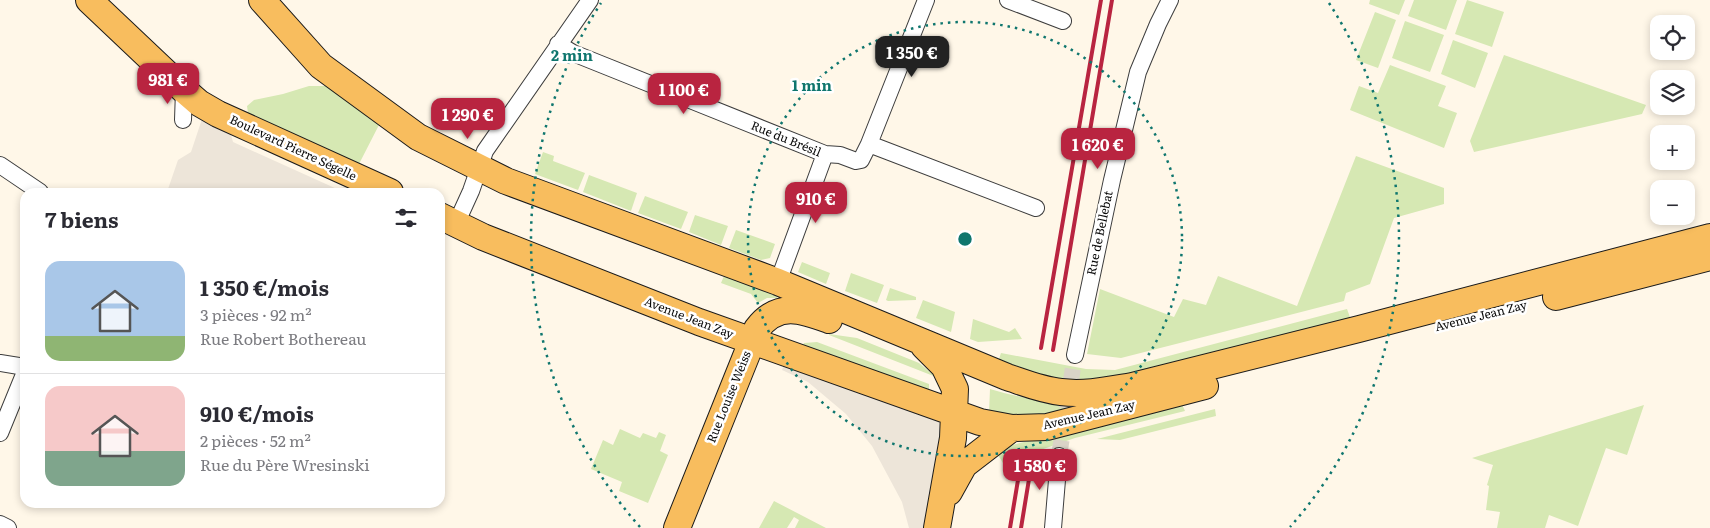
<!DOCTYPE html>
<html lang="fr">
<meta charset="utf-8">
<style>
:root{--surface:#fff;--page:#f2f2f3;--text:#2b2b33;--muted:#7c7c81;--line:#e1e1e2;--accent:#b92440}
body{margin:0;font-family:Literata,serif;background:var(--page);color:var(--text);height:100vh;display:flex;flex-direction:column;font-size:19px;white-space:nowrap}
*{box-sizing:border-box;margin:0}
p{font-size:16px;color:var(--muted)}
.icon{flex:none;width:28px;height:28px;fill:none;stroke:currentColor;stroke-width:2;stroke-linecap:round;stroke-linejoin:round}
.map{position:relative;flex:1;overflow:hidden}
.drawer{position:absolute;left:20px;top:188px;width:425px;height:320px;display:flex;flex-direction:column;background:var(--surface);border-radius:15px;box-shadow:0 2px 8px #0003}
.drawer>*{flex:none}
.buttons{position:absolute;left:1650px;top:15px;display:grid;gap:10px}
.buttons a{display:grid;place-items:center;width:45px;height:45px;border-radius:10px;background:var(--surface);box-shadow:0 2px 8px #0003;font-size:25px}
.price{position:absolute;translate:-50% -42px;padding:0 11px;border-radius:10px;background:var(--accent);color:#fff;font-size:16px;line-height:32px;filter:drop-shadow(0 1px 2px #0008)}
.price::after{content:'';position:absolute;left:50%;top:30px;width:15px;height:11px;margin-left:-8px;background:inherit;clip-path:polygon(0 0,100% 0,50% 100%)}
.price.active{background:#222;color:#fff}
ul{padding:0;list-style:none}
li{display:flex;align-items:center;gap:15px;height:125px;padding:0 25px}
li+li{border-top:1px solid var(--line)}
li span{display:grid;place-items:center;flex:none;width:140px;height:100px;border-radius:15px;color:#555}
li>.icon{margin-inline-start:auto}
span .icon{width:60px;height:60px;fill:#fffc;stroke-width:1}
li b{font-size:21px}
h2{display:flex;justify-content:space-between;align-items:center;height:60px;padding:0 25px;font-size:21px}
.map>svg:first-child{display:block}
</style>
<div class="map">
<svg width="1710" height="528" viewBox="0 0 1710 528">
<rect width="100%" height="100%" fill="#fff7e8"/>
<path fill="#d6e8b3" d="M1370,0H1405L1399,15L1369,4Z
M1414,0H1457L1446,30L1408,16Z
M1467,0L1504,12L1492,47L1455,34Z
M1375,12L1396,20L1378,68L1356,60Z
M1405,21L1444,35L1430,72L1392,58Z
M1453,40L1488,53L1475,88L1441,74Z
M1504,55L1646,105L1642,114L1474,152L1470,141Z
M1390,65L1446,86L1438,106L1457,113L1444,148L1350,110L1359,86L1378,93Z
M309,86H326L380,123L359,164L248,113L247,106L254,100L283,94Z
M543,152L554,156L553,161L585,173L578,190L535,174Z
M1356,156L1444,188V204L1394,218L1370,284L1346,293L1344,301L1121,358L1087,354L1100,289L1174,317L1183,299L1206,305L1218,276L1297,306Z
M589,175L637,193L631,211L583,192Z
M645,196L688,212L681,229L638,213Z
M695,215L728,226L721,245L689,232Z
M736,230L775,244L770,258L761,260L729,248Z
M802,262L830,273L826,284L798,272Z
M851,273L884,285L877,303L845,291Z
M724,276L778,296L777,298H767L758,303L751,294L721,283Z
M890,288L916,297V300L888,301L886,300Z
M923,300L955,312L951,332L916,318Z
M1347,309L1351,320L1117,381H1063L1028,372L999,359L1001,353L1086,369L1115,370Z
M973,319L1009,332L1015,328L1022,339L978,342L970,339Z
M829,334L857,338L919,363L936,377L829,335Z
M817,342L929,384V395L802,348L804,343Z
M990,389C1020,398 1049,403 1080,404L1079,412L1023,418L989,413Z
M1181,402L1185,411L1075,438L1003,463L996,452L1004,447Z
M1644,405L1627,455L1606,448L1578,526L1549,515L1545,528H1497L1500,512L1486,510L1489,486L1487,485L1493,465L1472,458Z
M1215,409L1216,416L1120,440L1097,439Z
M620,429L640,438L643,433L656,438L659,432L666,435L660,451L668,455L648,503L619,491L622,482L591,469L603,440L613,445Z
M774,501L826,528H795L799,520L794,517L787,528H759Z"/>
<path fill="#ede5d9" d="M202,119L229,128L233,142L337,189L353,185L369,192H167L178,160L191,152Z
M786,360L947,420L929,528H909L902,502L872,446L846,414L808,382L782,370Z"/>
<g fill="none" stroke-linecap="round" stroke-linejoin="round">
<path stroke="#dad3c7" stroke-width="16" stroke-dasharray="16 8" stroke-linecap="butt" d="M1059,456L1075,355"/>
<g stroke="#3d3d3d" stroke-width="18">
<path id="minor" d="M1008,0L1063,21
M558,44L573,53L825,154L840,155L856,161L861,160L869,144L1036,208
M183,120L184,90
M869,144L926,0
M0,165L40,192
M456,224L471,191L485,151L590,0
M778,282L825,154
M1075,355L1112,180L1138,72L1158,24L1170,0
M0,363L25,367
M0,433L25,372
M0,524L8,528
M1053,528L1059,456"/>
</g>
<g stroke="#1b1b1b" stroke-width="28">
<path id="primary" d="M89,0L184,90L199,103L218,114L390,192
M262,0L321,66L418,137L506,181L778,282L1007,377C1025,383 1042,390 1061,392C1085,395 1108,390 1132,386L1359,329L1710,237
M440,216L483,237L699,322L980,422L1012,428L1047,427L1205,386
M1556,297L1710,257
M924,346L944,366L955,389L953,438L937,528
M949,492L964,465L1012,428
M677,528L757,329C778,301 802,310 829,320"/>
</g>
<use href="#minor" stroke="#fff" stroke-width="16"/>
<use href="#primary" stroke="#f8bd5e" stroke-width="26"/>
<path stroke="#b92440" stroke-width="4" d="M1041,348L1101,0
M1053,350L1112,0
M1010,528L1019,474
M1021,528L1031,467"/>
</g>
<g fill="none" stroke="#0f766e" stroke-width="2.5" stroke-dasharray="2.5 5">
<circle cx="965" cy="239" r="217"/>
<path d="M640 527A434 434 0 0 1 601 3M1329 3A434 434 0 0 1 1290 527"/>
</g>
<g text-anchor="middle" stroke-width="5" stroke-linejoin="round" paint-order="stroke">
<g font-size="12" fill="#0a0a0a" stroke="#fff">
<text transform="translate(786 139) rotate(22)" y="4">Rue du Brésil</text>
<text transform="translate(293 148) rotate(25)" y="4">Boulevard Pierre Ségelle</text>
<text transform="translate(1100 233) rotate(-78)" y="4">Rue de Bellebat</text>
<text transform="translate(1481 316) rotate(-14)" y="4">Avenue Jean Zay</text>
<text transform="translate(689 318) rotate(21)" y="4">Avenue Jean Zay</text>
<text transform="translate(729 397) rotate(-68)" y="4">Rue Louise Weiss</text>
<text transform="translate(1089 415) rotate(-13)" y="4">Avenue Jean Zay</text>
</g>
</g>
<circle cx="965" cy="239" r="8" fill="#0f766e" stroke="#fff" stroke-width="2.5"/>
<g font-size="15" text-anchor="middle" font-weight="bold" fill="#0f766e" stroke="#fff" stroke-width="5" stroke-linejoin="round" paint-order="stroke">
<text x="572" y="61">2 min</text>
<text x="812" y="91">1 min</text>
</g>
</svg>
<div class="buttons">
<a><svg class="icon" aria-label="locate" viewBox="0 0 24 24"><circle cx="12" cy="12" r="6"/><path d="M12 2v4M12 18v4M2 12h4M18 12h4"/></svg></a>
<a><svg class="icon" aria-label="layers" viewBox="0 0 24 24"><path d="M12 4l9 5-9 5-9-5zM3 14l9 5 9-5"/></svg></a>
<a>+</a>
<a>−</a>
</div>
<b class="price active" style="left:912px;top:78px">1 350 €</b>
<b class="price" style="left:168px;top:105px">981 €</b>
<b class="price" style="left:684px;top:115px">1 100 €</b>
<b class="price" style="left:468px;top:140px">1 290 €</b>
<b class="price" style="left:1098px;top:170px">1 620 €</b>
<b class="price" style="left:816px;top:224px">910 €</b>
<b class="price" style="left:1040px;top:491px">1 580 €</b>
<section class="drawer">
<h2>7 biens<svg class="icon" aria-label="filters" viewBox="0 0 24 24"><path d="M4 7h16M4 17h16"/><circle cx="9" cy="7" r="2"/><circle cx="15" cy="17" r="2"/></svg></h2>
<ul>
<li><span style="background:linear-gradient(#a9c7e8 75%,#8fb573 0)"><svg class="icon" aria-label="home" viewBox="0 0 24 24"><path d="M3 11l9-7 9 7M6 9v11h12V9"/></svg></span><div><b>1 350 €/mois</b><p>3 pièces · 92 m²</p><p>Rue Robert Bothereau</p></div></li>
<li><span style="background:linear-gradient(#f6c9c9 65%,#7fa58c 0)"><svg class="icon" aria-label="home" viewBox="0 0 24 24"><path d="M3 11l9-7 9 7M6 9v11h12V9"/></svg></span><div><b>910 €/mois</b><p>2 pièces · 52 m²</p><p>Rue du Père Wresinski</p></div></li>
</ul>
</section>
</div>
